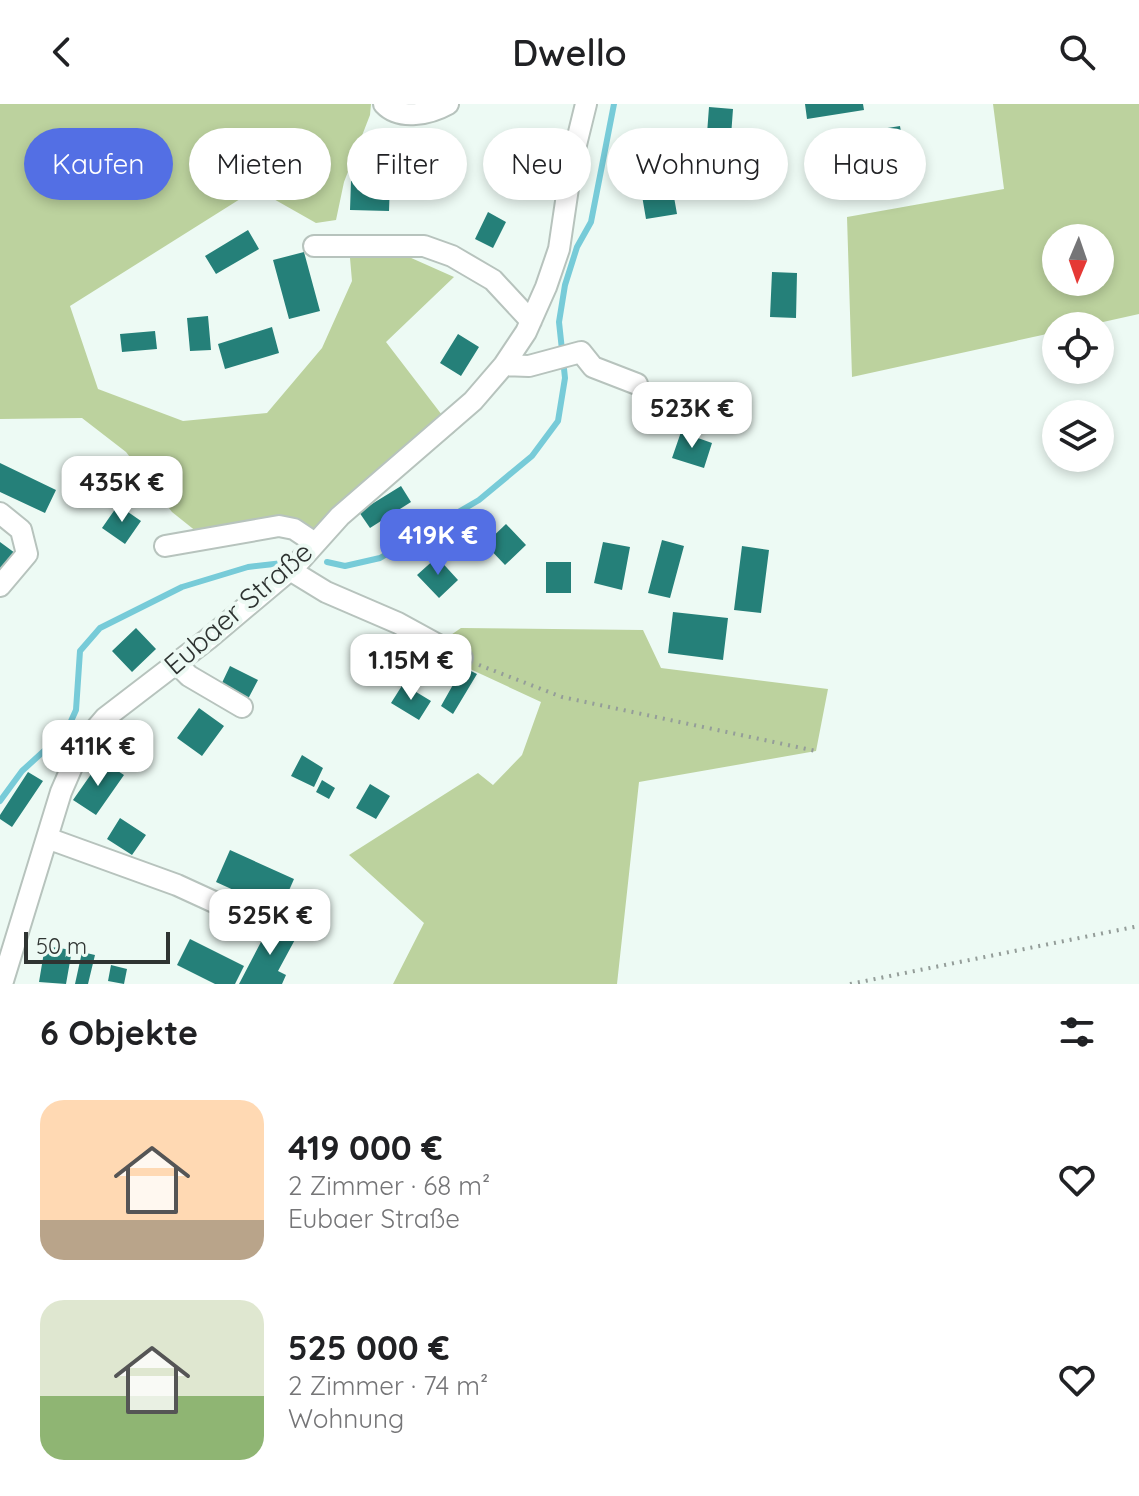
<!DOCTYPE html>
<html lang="de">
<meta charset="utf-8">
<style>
:root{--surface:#fff;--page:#f6f6f6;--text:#202124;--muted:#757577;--accent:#536fe4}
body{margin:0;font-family:Quicksand,sans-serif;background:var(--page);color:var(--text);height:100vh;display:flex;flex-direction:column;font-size:30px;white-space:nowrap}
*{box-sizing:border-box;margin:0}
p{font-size:26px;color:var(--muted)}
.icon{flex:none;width:44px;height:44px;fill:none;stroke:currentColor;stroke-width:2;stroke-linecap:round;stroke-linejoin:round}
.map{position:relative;height:880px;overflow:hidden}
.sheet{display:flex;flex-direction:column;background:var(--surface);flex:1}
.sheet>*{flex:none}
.hud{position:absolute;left:24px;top:24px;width:1092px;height:72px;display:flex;gap:16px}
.needle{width:52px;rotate:182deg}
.controls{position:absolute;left:1042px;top:120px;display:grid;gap:16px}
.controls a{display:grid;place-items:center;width:72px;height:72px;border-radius:50%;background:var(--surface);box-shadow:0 4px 12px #0003;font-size:40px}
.scale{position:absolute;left:24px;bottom:20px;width:146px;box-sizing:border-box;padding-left:8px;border:4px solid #2f3432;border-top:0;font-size:22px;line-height:28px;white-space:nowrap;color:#2f3432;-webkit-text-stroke:6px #edfaf4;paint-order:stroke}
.price{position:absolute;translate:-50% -68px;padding:0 18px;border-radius:16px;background:#fff;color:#222;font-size:26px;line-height:52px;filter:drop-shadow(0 2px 4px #0008)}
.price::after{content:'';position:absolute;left:50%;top:48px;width:24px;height:18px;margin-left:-12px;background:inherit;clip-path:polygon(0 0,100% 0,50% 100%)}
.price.active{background:var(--accent);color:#fff}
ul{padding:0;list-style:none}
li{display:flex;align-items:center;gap:24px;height:200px;padding:0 40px}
li span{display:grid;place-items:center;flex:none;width:224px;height:160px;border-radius:24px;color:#555}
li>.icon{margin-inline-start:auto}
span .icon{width:96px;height:96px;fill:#fffc;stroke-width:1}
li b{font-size:34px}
h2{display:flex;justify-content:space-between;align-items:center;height:96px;padding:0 40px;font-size:34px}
.tag{padding:0 28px;border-radius:36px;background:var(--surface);box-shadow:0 4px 12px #0003;font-size:28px;line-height:72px}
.tag.active{background:var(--accent);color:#fff}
header{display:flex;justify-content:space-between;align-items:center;height:104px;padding:0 40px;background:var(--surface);font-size:36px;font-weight:600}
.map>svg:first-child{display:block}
</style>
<header><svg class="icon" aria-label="back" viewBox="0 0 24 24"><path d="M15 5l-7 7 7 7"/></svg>Dwello<svg class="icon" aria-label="search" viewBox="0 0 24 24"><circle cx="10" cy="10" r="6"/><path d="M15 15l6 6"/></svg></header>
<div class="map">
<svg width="1139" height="880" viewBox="0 0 1139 880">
<rect width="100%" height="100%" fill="#edfaf4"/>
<path fill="#bcd29e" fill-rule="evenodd" d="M0,0H371L370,11L344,78L336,116L316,119L256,85L70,202L98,285L183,317L267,309L322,244L352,177L350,154L409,153L454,173L386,238L455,328L342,422L271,435L197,428L172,408L126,348L82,314L0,315Z
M993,0H1139V210L1085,222H1056V228L852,273L847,113L1004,85ZM1100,134V178H1056V134Z
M461,524L643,526L661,564L828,585L816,647L639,678L617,880H393L424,819L349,751L478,669L493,681L522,651L541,598L429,546Z"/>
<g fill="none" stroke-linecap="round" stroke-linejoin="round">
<path stroke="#77cbd8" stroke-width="6" d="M327,458L345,462L380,454L479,396L532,352L558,317L565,274L559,218L565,181L577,143L591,118L614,0
M0,697L22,667L67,626L76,606L80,547L100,524L182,483L248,463L283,459"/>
</g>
<path fill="#258079" d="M805,0H863L864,6L807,15Z
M709,3L733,5L730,46L706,43Z
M900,22L906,57L896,58L897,63L861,68L858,54L879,50L875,26Z
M535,34L557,37L551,79L529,76Z
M671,76L677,110L646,115L640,80Z
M351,77L390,78L389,107L350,106Z
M488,108L506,118L493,144L475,135Z
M248,126L259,145L216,170L205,152Z
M304,148L320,207L289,215L273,156Z
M772,168L797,169L796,214L770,213Z
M208,212L211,246L190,247L187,214Z
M272,223L279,249L225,265L218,240Z
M155,227L157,245L122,248L120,230Z
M458,230L479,243L461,272L440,259Z
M681,328L712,339L704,364L672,354Z
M0,359L56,386L45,409L0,388Z
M401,382L411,398L370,424L359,408Z
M118,401L141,417L125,440L102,424Z
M506,420L526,441L505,461L485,440Z
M662,436L684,442L670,494L648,489Z
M0,438L15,449L0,470Z
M603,438L630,443L622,486L594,479Z
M742,442L769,446L761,509L734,506Z
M437,453L458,476L439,494L417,471Z
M546,458H571V489H546Z
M673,508L728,514L723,556L668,549Z
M136,524L156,545L132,568L112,547Z
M230,562L258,576L248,595L221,581Z
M463,563L477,570L453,610L441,602Z
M403,580L431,597L419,616L391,599Z
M199,604L224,622L202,652L177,634Z
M302,651L323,664L314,683L291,672Z
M101,656L124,671L96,711L73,696Z
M28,668L43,677L12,723L0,715V711Z
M322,676L335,684L329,695L316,688Z
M370,680L390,692L376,715L356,704Z
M120,714L146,731L132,751L107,735Z
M230,746L294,775L280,807L216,778Z
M272,817L298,830L278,867L286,871L282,880H239Z
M190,835L244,862L235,880H215L177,861Z
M45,842L72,846L66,880L39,878Z
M82,848L95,851L88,880H75Z
M111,861L127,865L124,880L108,877Z"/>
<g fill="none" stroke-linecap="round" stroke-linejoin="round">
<g stroke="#b7c3bd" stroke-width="24">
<path id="minor" d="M384,0C400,17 430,10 448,0
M314,142H424L452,152L493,176L531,217
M504,261L529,262L581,248L593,263L637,280
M0,409L21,426L27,450L0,482
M165,442L279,422L294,425L315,439
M290,466L326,488L398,519L462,554
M177,560L189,572L242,603
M47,734L177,781L225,803
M2,880L61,688L81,642L105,614L208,535L296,461L340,412L473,297L504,261L526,228L546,183L559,145L572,57L586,0"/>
</g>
<path stroke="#949d99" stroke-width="4" stroke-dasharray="2 6" stroke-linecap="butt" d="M479,561L562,593L816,647
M850,880L1139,822"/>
<use href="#minor" stroke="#fff" stroke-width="20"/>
</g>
<g text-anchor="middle" stroke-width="8" stroke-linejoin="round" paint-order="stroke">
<g font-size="28" fill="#2f3432" stroke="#edfaf4">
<text transform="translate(238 504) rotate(-41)" y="10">Eubaer Straße</text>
</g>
</g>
</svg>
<div class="controls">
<a><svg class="needle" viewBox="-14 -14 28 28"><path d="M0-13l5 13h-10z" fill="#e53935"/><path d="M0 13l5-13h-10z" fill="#757577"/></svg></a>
<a><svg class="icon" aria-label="locate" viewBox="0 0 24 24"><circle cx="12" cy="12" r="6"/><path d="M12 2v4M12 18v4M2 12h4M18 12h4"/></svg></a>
<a><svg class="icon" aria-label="layers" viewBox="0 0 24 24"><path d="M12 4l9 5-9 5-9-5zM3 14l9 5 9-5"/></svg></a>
</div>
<div class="scale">50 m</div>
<b class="price" style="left:692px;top:346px">523K €</b>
<b class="price" style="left:122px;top:420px">435K €</b>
<b class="price active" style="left:438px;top:473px">419K €</b>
<b class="price" style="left:411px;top:598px">1.15M €</b>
<b class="price" style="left:98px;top:684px">411K €</b>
<b class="price" style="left:270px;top:853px">525K €</b>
<div class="hud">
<a class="tag active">Kaufen</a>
<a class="tag">Mieten</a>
<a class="tag">Filter</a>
<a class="tag">Neu</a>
<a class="tag">Wohnung</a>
<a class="tag">Haus</a>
</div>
</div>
<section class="sheet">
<h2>6 Objekte<svg class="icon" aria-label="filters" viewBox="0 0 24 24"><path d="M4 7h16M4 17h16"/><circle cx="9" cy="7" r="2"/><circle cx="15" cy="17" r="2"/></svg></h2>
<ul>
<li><span style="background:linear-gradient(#ffd9b3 75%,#b9a48a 0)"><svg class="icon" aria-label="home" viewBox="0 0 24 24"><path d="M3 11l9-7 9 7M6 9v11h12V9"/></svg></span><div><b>419 000 €</b><p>2 Zimmer · 68 m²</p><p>Eubaer Straße</p></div><svg class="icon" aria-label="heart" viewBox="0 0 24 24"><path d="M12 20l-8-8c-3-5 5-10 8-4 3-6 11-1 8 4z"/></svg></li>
<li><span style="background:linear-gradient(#dfe7d0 60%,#8fb573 0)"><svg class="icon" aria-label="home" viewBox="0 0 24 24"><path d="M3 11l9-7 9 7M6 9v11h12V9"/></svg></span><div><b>525 000 €</b><p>2 Zimmer · 74 m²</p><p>Wohnung</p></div><svg class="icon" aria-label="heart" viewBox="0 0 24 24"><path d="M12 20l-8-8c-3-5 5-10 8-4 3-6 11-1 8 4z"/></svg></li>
</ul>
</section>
